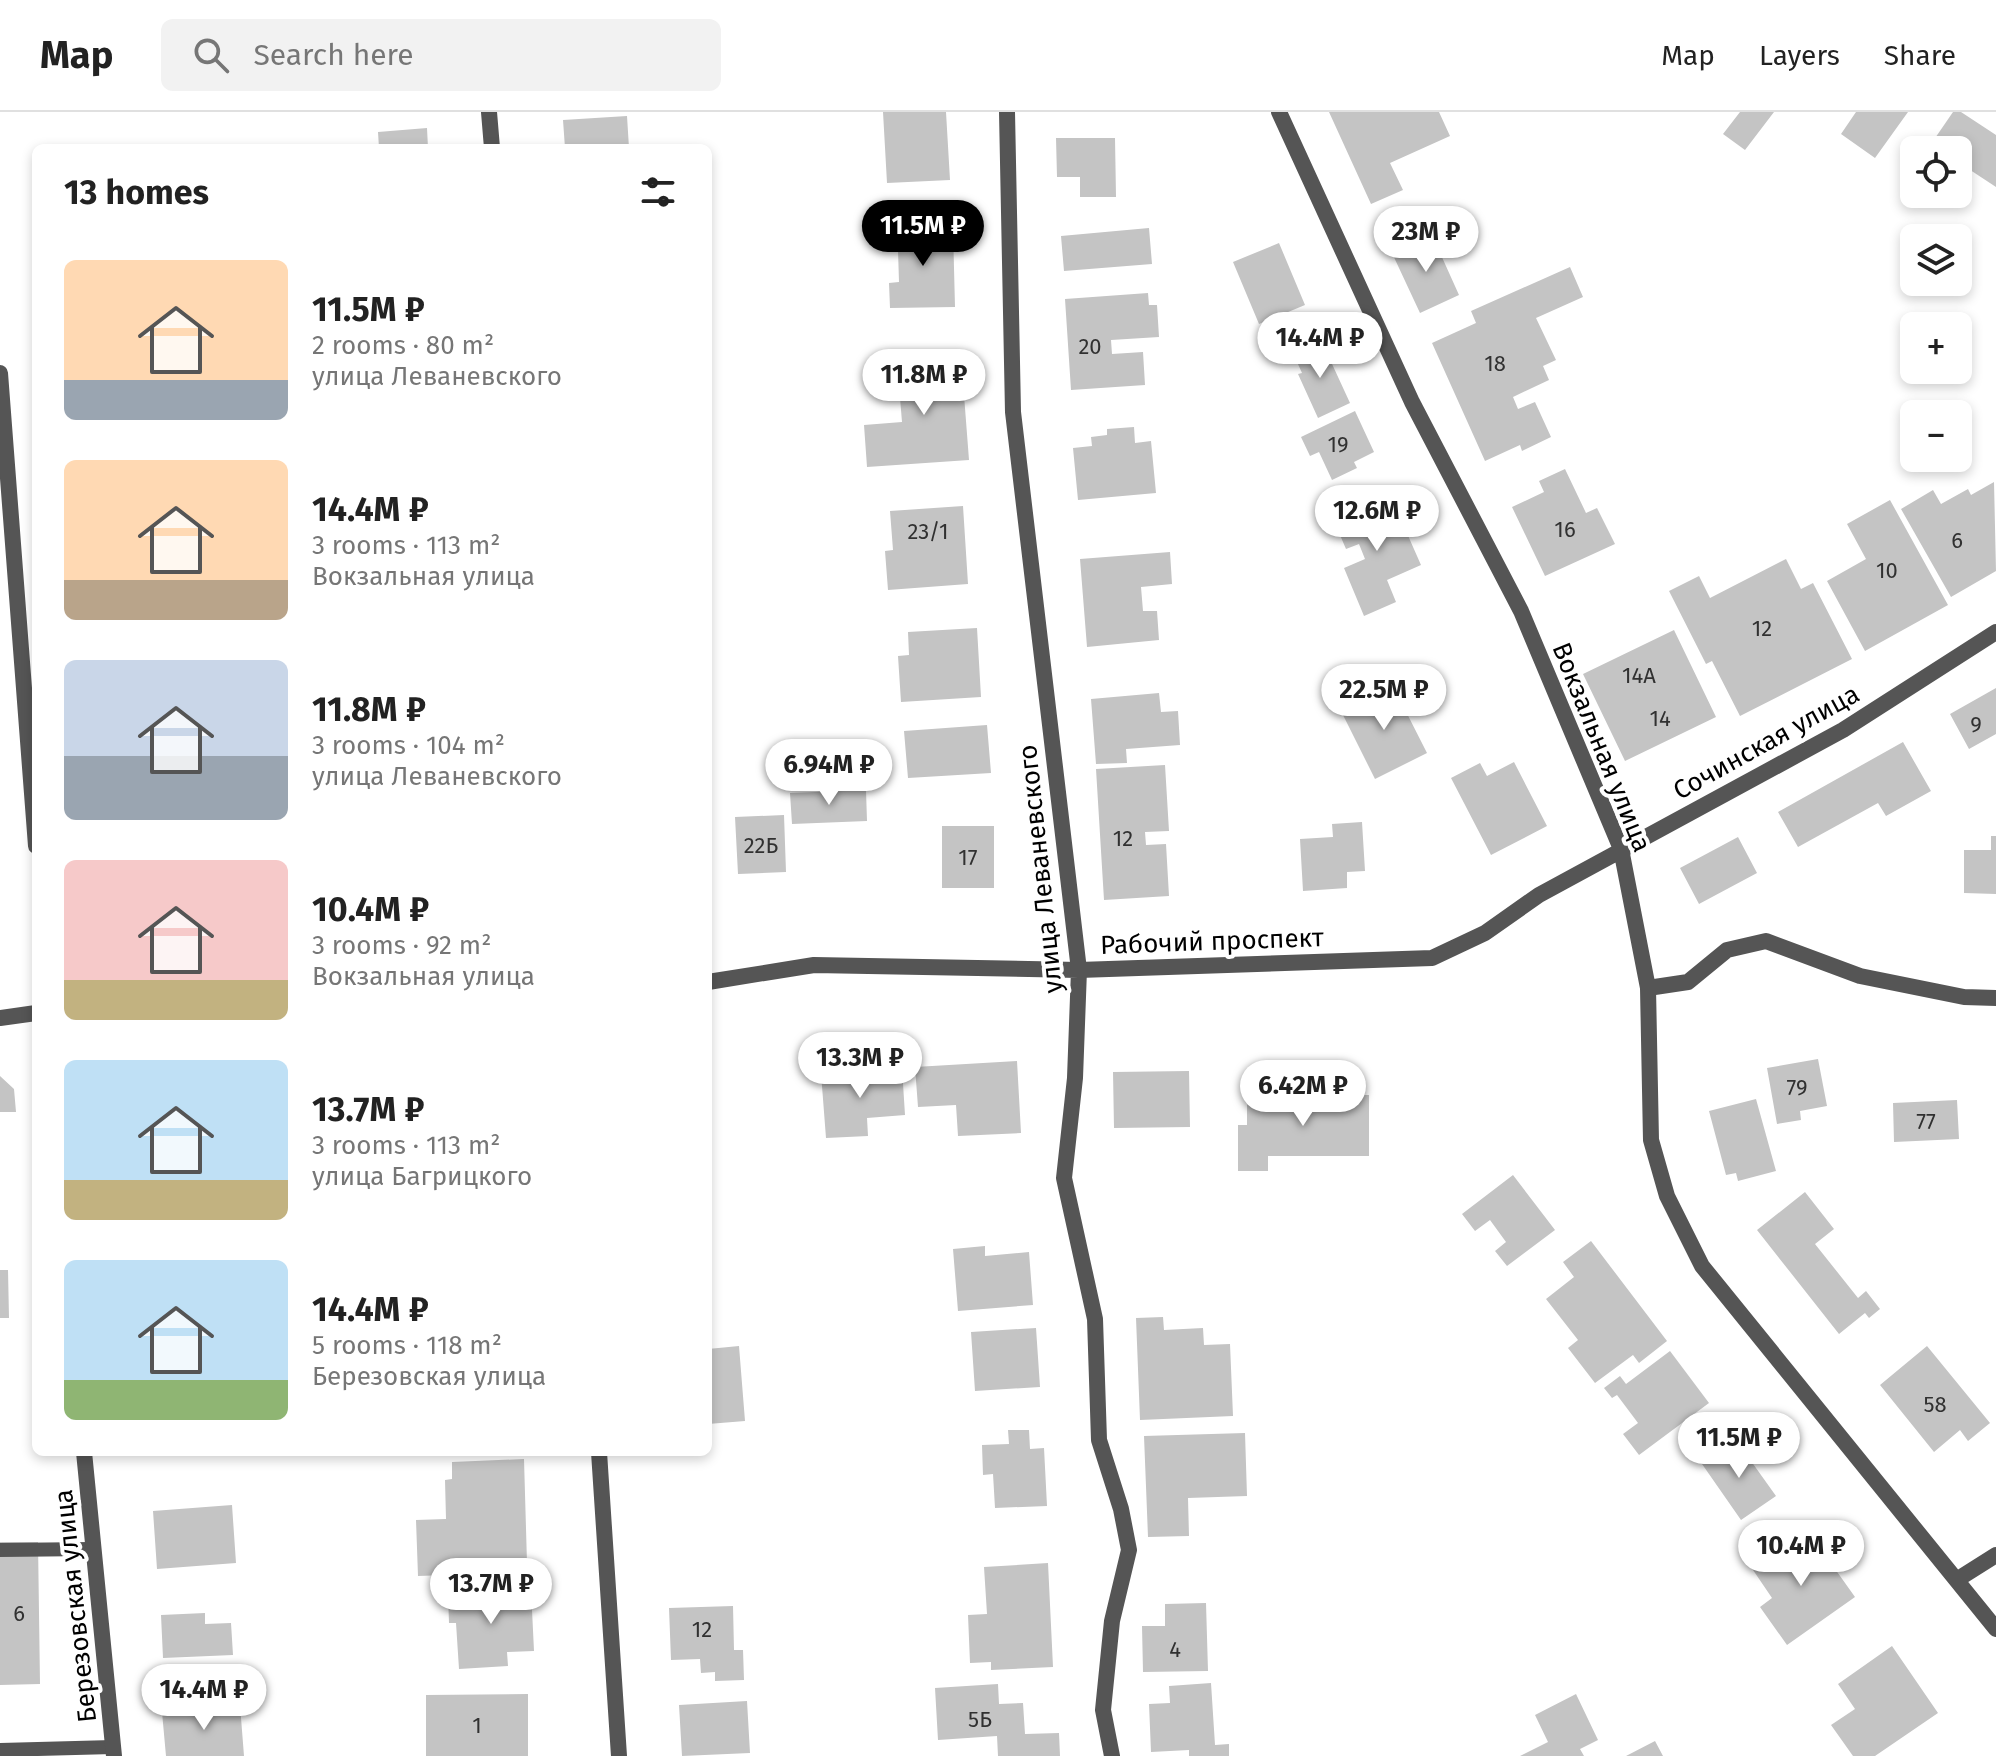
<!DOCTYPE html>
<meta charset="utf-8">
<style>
:root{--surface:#fff;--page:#f2f2f2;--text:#222;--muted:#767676;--line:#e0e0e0;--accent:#000}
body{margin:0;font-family:"Fira Sans",sans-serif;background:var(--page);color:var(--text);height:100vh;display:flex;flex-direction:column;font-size:30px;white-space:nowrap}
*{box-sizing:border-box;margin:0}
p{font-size:26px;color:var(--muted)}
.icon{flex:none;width:44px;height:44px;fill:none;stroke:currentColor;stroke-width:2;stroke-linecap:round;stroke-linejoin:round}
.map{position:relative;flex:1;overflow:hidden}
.drawer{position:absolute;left:32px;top:32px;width:680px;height:1312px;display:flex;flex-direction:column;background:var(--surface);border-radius:12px;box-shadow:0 4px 12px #0003}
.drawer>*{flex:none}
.buttons{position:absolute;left:1900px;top:24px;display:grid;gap:16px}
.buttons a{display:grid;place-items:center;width:72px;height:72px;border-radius:12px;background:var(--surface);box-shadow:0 4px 12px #0003;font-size:40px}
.price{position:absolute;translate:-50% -68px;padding:0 18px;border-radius:28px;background:#fff;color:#222;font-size:26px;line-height:52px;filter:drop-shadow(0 2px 4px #0008)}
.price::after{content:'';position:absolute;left:50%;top:48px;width:24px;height:18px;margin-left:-12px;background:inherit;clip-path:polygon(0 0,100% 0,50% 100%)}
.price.selected{background:var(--accent);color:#fff}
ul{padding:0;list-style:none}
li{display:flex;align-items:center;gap:24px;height:200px;padding:0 32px}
li span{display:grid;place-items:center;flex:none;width:224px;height:160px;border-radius:12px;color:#555}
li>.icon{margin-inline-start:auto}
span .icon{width:96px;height:96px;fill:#fffc;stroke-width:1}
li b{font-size:34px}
h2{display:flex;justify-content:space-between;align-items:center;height:96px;padding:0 32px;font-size:34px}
header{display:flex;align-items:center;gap:48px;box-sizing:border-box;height:112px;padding:0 40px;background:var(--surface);border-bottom:2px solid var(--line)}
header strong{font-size:38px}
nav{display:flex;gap:44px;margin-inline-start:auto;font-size:28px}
.search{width:560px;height:72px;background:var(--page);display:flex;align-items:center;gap:20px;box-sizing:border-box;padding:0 28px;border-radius:12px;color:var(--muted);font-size:30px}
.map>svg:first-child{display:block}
</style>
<header>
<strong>Map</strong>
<div class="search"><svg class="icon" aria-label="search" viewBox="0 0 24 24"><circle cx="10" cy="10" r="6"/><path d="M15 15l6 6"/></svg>Search here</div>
<nav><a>Map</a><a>Layers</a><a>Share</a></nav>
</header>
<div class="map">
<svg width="1996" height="1644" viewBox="0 0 1996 1644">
<rect width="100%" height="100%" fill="#fff"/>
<path fill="#c4c4c4" d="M883,0H946L950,68L887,71Z
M1329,0H1439L1450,24L1390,51L1403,78L1371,92Z
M1740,0H1774L1745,38L1723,22Z
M1856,0H1908L1875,46L1841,22Z
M1953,0H1961L1996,23V75L1958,50V38H1940L1931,32Z
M627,4L629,36H565L563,8Z
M427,16L428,36H379L378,20Z
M1056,26H1115L1116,85H1080V65H1057Z
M911,114V118L953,117L955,195L890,196L889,171L899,170L898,138H885L884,121L891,120V115Z
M1149,116L1152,152L1064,159L1061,124Z
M1432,123L1459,183L1420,201L1392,141Z
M1279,131L1305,193L1259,212L1233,150Z
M1570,155L1583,185L1536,206L1556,248L1543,254L1549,268L1513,285L1518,297L1535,290L1551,325L1522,339L1520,333L1485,349L1432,231L1476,211L1471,199Z
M1148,181L1149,193H1157L1159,225L1111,228L1112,242L1143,240L1145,273L1071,278L1065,187Z
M1321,228L1350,291L1318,306L1298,262L1302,261L1293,241Z
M961,244L969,348L867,355L864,313L902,310L897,249Z
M1355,299L1374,340L1354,350L1357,356L1332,368L1319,340L1310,344L1301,325Z
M1134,315L1135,331L1151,329L1156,381L1078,388L1073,336L1092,334L1091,325L1107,323V317Z
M1565,357L1586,401L1597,396L1615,432L1545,464L1512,395L1544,380L1539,369Z
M1994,370L1996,459L1951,485L1901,397L1933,378L1941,392L1968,377L1971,383Z
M1391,385L1421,453L1387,468L1396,490L1364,504L1344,456L1365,447L1359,432L1346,437L1334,409Z
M1890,388L1948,493L1865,539L1827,469L1866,447L1847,412Z
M963,394L968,472L888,478L885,439L893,438L890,399Z
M1170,440L1172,472L1141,475L1143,499H1157L1159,528L1087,535L1080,447Z
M1786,447L1801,477L1813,471L1852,547L1740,604L1712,549L1706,552L1669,479L1699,464L1710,486Z
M977,516L981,585L901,590L898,544L909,543L908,520Z
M1674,518L1716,605L1625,649L1583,562Z
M1393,574L1427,641L1375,667L1341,599Z
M1996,576V622L1969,637L1950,602Z
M1159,581L1161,600L1178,599L1180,633L1126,637L1127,651L1096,652L1091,587Z
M987,613L991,661L908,666L904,619Z
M1903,630L1931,679L1886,704L1878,691L1798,735L1778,700Z
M1514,650L1547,714L1491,743L1451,666L1480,651L1487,664Z
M1165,653L1169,719L1145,720L1146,733L1166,732L1169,784L1104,788L1096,657Z
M866,678L867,709L792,712L790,681Z
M784,703L786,760L738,762L735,705Z
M1362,710L1365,759L1347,760V776L1303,779L1300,727L1333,725L1332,712Z
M942,714H994V776H942Z
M1991,724H1996V782L1964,781V738H1991Z
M1738,725L1757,761L1699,792L1680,756Z
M1818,947L1827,994L1800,999L1801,1008L1777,1012L1767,956Z
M1017,949L1021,1021L958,1024L956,993L918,995L915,955Z
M902,956L905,1003L867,1006L868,1024L826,1026L821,961Z
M1189,959L1190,1015L1114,1016L1113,960Z
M0,964L14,977L16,1000H0Z
M1247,983H1369V1044H1268V1059H1238V1013H1247Z
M1756,987L1776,1059L1738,1069L1736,1061L1726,1063L1709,999Z
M1957,988L1959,1027L1894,1030L1893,991Z
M1513,1063L1555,1118L1507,1154L1495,1139L1506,1130L1490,1108L1475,1119L1462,1102Z
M1805,1080L1834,1117L1815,1132L1858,1186L1866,1179L1880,1197L1869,1206L1865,1201L1839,1222L1757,1118Z
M1591,1129L1667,1229L1639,1251L1633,1243L1595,1271L1568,1236L1578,1228L1546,1187L1574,1165L1563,1150Z
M985,1134V1144L1029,1140L1033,1193L958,1199L953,1137Z
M0,1158H8L9,1206H0Z
M1163,1205L1164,1218L1203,1216L1204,1233L1230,1232L1233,1304L1140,1308L1136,1206Z
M1036,1216L1040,1275L975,1279L971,1220Z
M739,1234L745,1309L708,1312V1237Z
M1927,1234L1990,1311L1968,1329L1960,1318L1934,1340L1880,1273Z
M1670,1239L1709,1291L1639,1343L1623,1322L1638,1311L1617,1283L1612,1286L1604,1276L1620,1264L1626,1272Z
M1008,1318H1029L1030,1337L1044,1336L1047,1394L995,1396L993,1362L983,1363L982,1333L1009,1332Z
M1245,1321L1247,1384L1188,1386L1189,1424L1148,1425L1144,1324Z
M1736,1328L1776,1384L1741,1408L1702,1352Z
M524,1347L527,1451L502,1453V1461L418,1464L416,1408L446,1407L445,1368L452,1367V1350Z
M232,1393L236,1451L157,1457L153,1399Z
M1808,1419L1855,1485L1787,1533L1760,1495L1772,1486L1753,1458Z
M0,1430H38L40,1572L0,1573Z
M1048,1451L1053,1555L991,1558V1550L970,1551L968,1503L987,1502L984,1455Z
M531,1477L534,1539L507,1540L508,1554L459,1557L456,1511H449L448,1482Z
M1206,1491L1208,1559L1143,1560L1142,1514H1165V1492Z
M733,1494L734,1538H743L744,1568L715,1569V1560L701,1561L700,1547L671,1548L669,1496Z
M205,1501V1512L231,1511L233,1543L163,1546L161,1503Z
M1892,1534L1938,1601L1875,1644H1853L1831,1613L1855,1597L1838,1572Z
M1211,1571L1215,1633L1229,1632V1644H1189V1638L1151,1640L1149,1592L1170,1591L1169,1574Z
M998,1572L999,1592L1023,1591L1025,1622L1059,1621L1060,1644H998L997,1624L938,1628L935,1576Z
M528,1582V1644H426V1583Z
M1576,1582L1598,1628L1580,1637L1584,1644H1520L1548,1630L1535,1603Z
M747,1589L750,1641L682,1644L679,1593Z
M240,1593L244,1644H166L162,1600Z
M1655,1629L1663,1644H1626Z"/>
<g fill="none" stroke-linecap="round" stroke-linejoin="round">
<path stroke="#555" stroke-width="14" d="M0,1438L92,1437
M0,1638L113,1635"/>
<path stroke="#555" stroke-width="16" d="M489,0L492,36
M1007,0L1013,300L1079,858L1075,966L1064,1066L1095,1207L1099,1328L1121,1397L1129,1438L1112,1509L1103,1598L1112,1644
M1279,0L1412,290L1521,499L1621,737L1648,876L1651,1028L1667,1084L1702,1154L1996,1517
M0,261L36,734
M708,870L814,853L1079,858L1432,846L1485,821L1539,783L1843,618L1996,520
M1648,876L1688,870L1727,838L1766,829L1860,864L1964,885L1996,886
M0,906L36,901
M84,1340L114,1644
M599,1340L619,1644
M1958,1467L1996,1443"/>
</g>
<g text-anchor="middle" stroke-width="8" stroke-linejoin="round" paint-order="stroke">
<g font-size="22" fill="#313131">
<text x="1090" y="242">20</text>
<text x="1495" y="259">18</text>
<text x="1338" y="340">19</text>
<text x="1565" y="425">16</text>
<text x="928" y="427">23/1</text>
<text x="1957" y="436">6</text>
<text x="1887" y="466">10</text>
<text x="1762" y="524">12</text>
<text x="1639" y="571">14А</text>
<text x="1660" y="614">14</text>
<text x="1976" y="620">9</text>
<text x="1123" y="734">12</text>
<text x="761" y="741">22Б</text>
<text x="968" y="753">17</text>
<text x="1797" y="983">79</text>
<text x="1926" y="1017">77</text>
<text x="1935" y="1300">58</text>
<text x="19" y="1509">6</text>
<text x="702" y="1525">12</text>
<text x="1175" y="1545">4</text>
<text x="980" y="1615">5Б</text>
<text x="477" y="1621">1</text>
</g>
<g font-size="26" fill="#000" stroke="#fff">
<text transform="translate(1766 630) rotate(-29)" y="9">Сочинская улица</text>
<text transform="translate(1602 635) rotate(68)" y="9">Вокзальная улица</text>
<text transform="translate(1040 757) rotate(-96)" y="9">улица Леваневского</text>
<text transform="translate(1212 829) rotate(-2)" y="9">Рабочий проспект</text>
<text transform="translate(75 1494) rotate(-96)" y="9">Березовская улица</text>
</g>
</g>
</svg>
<div class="buttons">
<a><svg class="icon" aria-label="locate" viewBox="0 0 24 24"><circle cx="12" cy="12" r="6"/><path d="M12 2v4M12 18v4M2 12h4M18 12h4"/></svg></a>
<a><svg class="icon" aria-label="layers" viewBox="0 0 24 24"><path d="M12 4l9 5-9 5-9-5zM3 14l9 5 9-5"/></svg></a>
<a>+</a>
<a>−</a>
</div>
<b class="price selected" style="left:923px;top:156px">11.5M ₽</b>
<b class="price" style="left:1426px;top:162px">23M ₽</b>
<b class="price" style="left:1320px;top:268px">14.4M ₽</b>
<b class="price" style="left:924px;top:305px">11.8M ₽</b>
<b class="price" style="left:1377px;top:441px">12.6M ₽</b>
<b class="price" style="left:1384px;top:620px">22.5M ₽</b>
<b class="price" style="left:829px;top:695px">6.94M ₽</b>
<b class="price" style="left:860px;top:988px">13.3M ₽</b>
<b class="price" style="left:1303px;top:1016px">6.42M ₽</b>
<b class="price" style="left:1739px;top:1368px">11.5M ₽</b>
<b class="price" style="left:1801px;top:1476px">10.4M ₽</b>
<b class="price" style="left:491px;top:1514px">13.7M ₽</b>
<b class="price" style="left:204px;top:1620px">14.4M ₽</b>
<section class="drawer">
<h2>13 homes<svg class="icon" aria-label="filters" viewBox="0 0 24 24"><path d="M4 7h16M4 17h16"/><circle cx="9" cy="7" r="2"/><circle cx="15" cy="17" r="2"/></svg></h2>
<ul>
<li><span style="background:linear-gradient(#ffd9b3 75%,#9aa5b1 0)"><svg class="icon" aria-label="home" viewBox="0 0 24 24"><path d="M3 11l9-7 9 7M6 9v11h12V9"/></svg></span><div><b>11.5M ₽</b><p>2 rooms · 80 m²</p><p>улица Леваневского</p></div></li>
<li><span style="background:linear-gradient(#ffd9b3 75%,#b9a48a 0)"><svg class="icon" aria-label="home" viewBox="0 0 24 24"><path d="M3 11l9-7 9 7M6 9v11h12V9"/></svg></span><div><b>14.4M ₽</b><p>3 rooms · 113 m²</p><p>Вокзальная улица</p></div></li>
<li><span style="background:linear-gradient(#c9d6e8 60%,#9aa5b1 0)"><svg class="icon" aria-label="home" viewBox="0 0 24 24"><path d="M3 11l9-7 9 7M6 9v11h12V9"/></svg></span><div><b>11.8M ₽</b><p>3 rooms · 104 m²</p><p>улица Леваневского</p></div></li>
<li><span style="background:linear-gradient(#f6c9c9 75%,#c2b280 0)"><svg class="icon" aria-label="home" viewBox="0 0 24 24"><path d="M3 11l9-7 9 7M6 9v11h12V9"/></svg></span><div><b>10.4M ₽</b><p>3 rooms · 92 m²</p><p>Вокзальная улица</p></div></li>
<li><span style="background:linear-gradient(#bfe0f5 75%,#c2b280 0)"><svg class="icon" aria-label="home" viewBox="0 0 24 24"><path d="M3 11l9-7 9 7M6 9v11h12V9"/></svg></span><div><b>13.7M ₽</b><p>3 rooms · 113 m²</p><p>улица Багрицкого</p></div></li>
<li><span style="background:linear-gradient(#bfe0f5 75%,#8fb573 0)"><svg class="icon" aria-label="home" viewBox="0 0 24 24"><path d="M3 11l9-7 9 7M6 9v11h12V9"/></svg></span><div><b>14.4M ₽</b><p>5 rooms · 118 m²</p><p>Березовская улица</p></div></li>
</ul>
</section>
</div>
